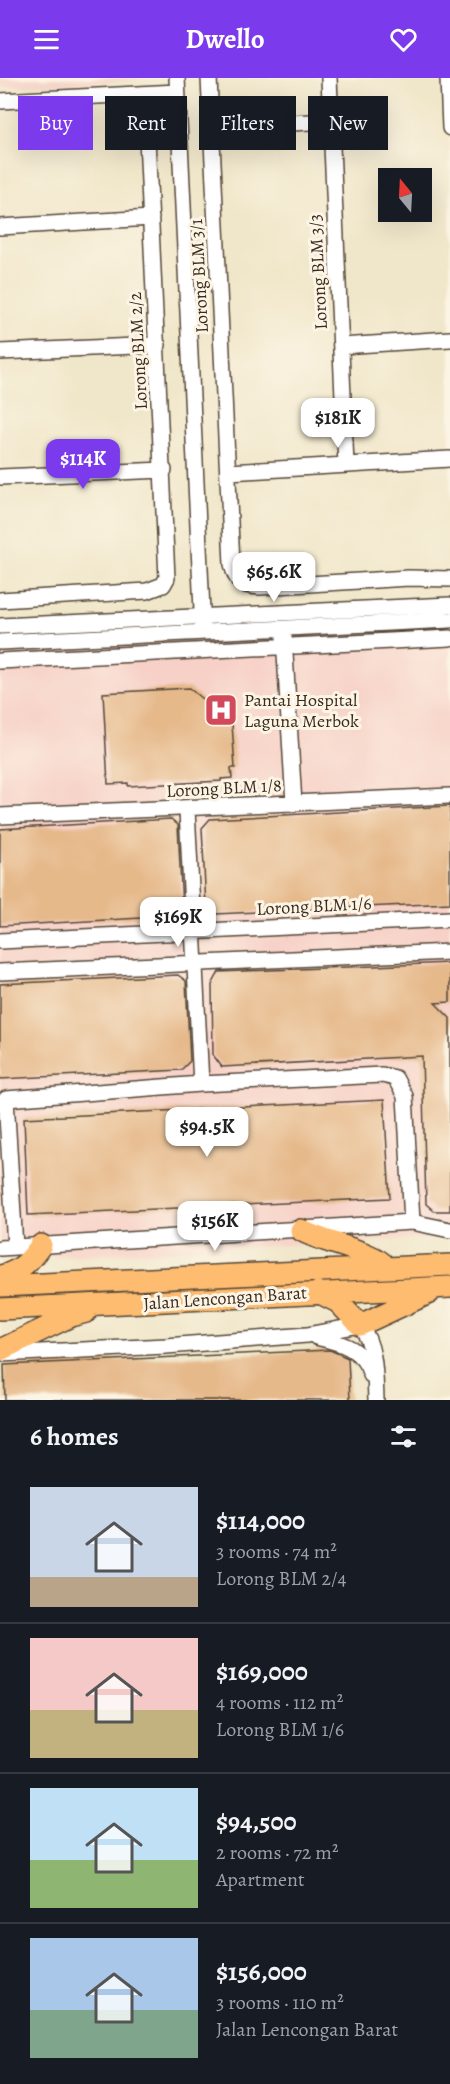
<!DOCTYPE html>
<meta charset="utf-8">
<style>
:root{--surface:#171b24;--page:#20242c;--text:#f1f3f6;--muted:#9ea1a6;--line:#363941;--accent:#7c3aed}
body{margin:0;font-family:Alegreya,serif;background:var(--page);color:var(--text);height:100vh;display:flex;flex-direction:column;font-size:22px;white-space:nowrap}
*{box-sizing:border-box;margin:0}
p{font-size:20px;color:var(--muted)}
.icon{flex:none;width:33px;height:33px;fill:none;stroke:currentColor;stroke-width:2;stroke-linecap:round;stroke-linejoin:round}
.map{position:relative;height:1322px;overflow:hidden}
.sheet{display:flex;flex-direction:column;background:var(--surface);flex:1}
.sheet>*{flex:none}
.top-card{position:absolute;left:18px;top:18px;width:414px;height:54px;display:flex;gap:12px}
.needle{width:39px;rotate:342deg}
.buttons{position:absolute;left:378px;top:90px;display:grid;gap:12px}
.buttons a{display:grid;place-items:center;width:54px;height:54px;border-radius:0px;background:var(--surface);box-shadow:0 6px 24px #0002;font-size:30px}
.price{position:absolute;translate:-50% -51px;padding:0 14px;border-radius:12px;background:#fff;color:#222;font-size:20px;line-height:39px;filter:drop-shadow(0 2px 3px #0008)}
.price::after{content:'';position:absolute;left:50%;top:36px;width:18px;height:14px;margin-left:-9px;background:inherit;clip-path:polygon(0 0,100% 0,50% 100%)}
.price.on{background:var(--accent);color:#fff}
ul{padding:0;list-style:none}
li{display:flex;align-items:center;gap:18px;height:150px;padding:0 30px}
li+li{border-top:2px solid var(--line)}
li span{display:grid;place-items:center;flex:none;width:168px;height:120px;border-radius:0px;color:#555}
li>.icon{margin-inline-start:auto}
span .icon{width:72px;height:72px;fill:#fffc;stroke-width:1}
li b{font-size:26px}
h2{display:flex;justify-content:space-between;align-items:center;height:72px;padding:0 30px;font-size:26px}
.pill{padding:0 21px;border-radius:0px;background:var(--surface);box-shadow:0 6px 24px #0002;font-size:21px;line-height:54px}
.pill.on{background:var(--accent);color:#fff}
header{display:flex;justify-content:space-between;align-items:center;height:78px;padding:0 30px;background:var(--accent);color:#fff;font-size:27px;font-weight:700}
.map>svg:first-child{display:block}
</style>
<header><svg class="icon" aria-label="menu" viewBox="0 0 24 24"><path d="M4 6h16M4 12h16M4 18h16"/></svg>Dwello<svg class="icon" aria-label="heart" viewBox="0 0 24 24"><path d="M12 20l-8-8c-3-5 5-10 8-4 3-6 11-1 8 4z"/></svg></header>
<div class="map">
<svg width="450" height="1322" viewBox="0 0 450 1322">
<rect width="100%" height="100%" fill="#fcf5e5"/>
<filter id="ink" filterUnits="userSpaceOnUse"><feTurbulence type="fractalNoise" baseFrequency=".0167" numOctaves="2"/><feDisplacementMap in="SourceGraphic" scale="12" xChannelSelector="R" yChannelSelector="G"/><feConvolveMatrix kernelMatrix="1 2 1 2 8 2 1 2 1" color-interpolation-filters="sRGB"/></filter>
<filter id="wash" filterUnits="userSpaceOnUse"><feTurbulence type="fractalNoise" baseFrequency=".008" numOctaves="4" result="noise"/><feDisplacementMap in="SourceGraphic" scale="24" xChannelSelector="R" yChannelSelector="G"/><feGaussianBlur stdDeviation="1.35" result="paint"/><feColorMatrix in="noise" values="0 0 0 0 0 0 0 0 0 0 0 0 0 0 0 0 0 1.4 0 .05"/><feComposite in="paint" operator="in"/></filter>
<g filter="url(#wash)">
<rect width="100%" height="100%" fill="#f0e6c9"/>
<path fill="#f7d1c7" d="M0,0H138L139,2L0,9Z
M443,550L450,552V1159L0,1181V571Z"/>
<g id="blocks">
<path fill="#e6b98b" d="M189,610L232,646L235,690H231L232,700L221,701V703L128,708V705L108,706L103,615Z
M450,728V825L215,836L206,828L202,750L210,741Z
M171,741L178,747L182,831L177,838L0,848V751Z
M450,885V924L435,925L450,940V1133H434L426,1126L422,978L222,989L213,977L212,907L219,894Z
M178,897L186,903L190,983L181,992L0,1001V906Z
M384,1022L390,1120L28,1137L24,1040Z
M330,1272L348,1280L350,1322H5L4,1287Z"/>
</g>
</g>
<g filter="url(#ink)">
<use href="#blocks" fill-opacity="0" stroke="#564638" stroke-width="1.5"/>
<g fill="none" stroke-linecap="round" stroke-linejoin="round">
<g stroke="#564638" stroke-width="18">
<path id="minor" d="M177,0L203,554
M209,0L232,486C236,504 241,508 259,509L409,500L450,501
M329,0L346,387
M448,0L450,50
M0,23L177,14
M211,49L331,43
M0,149L151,140
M341,268L450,261
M0,274L158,267
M228,394L450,381
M0,399L164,392
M0,522L147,513L163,507L167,500L145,16
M0,548L450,527
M284,559L294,726
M0,564L450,542
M0,583L450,560
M187,732L201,1006
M0,738L450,718
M0,863L450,841
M0,894L450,874
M15,1169L6,1021L201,1006L382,997L395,1000L405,1018L412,1144
M0,1170L412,1144L450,1152
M316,1259C342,1265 363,1270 371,1297
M0,1276L166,1268L307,1257L360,1247C376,1269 375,1296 376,1322"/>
</g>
<g stroke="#564638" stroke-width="24">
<path id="highway" d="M301,1152C320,1164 376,1174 385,1188
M0,1198C20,1194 30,1183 41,1167
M0,1208L450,1187
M318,1214L338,1224L360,1247L429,1215
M0,1231L450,1209
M0,1272L71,1238L86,1234"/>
</g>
<use href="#minor" stroke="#fff" stroke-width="15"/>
<use href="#highway" stroke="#fdbc70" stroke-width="21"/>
</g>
</g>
<defs>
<g id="hospital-square" transform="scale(1.725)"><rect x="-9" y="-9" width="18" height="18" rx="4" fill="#d1495b" stroke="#fcf5e5"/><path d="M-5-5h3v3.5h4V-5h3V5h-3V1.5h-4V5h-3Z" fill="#fff"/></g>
</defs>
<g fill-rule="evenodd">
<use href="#hospital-square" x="221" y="632"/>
</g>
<g text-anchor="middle" stroke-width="6" stroke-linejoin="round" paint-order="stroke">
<g font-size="18" fill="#3b2a1e" stroke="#fcf5e5">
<text transform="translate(318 194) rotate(-93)" y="6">Lorong BLM 3/3</text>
<text transform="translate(199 198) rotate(-93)" y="6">Lorong BLM 3/1</text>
<text transform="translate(138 273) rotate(-93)" y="6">Lorong BLM 2/2</text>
<text transform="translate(224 710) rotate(-3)" y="6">Lorong BLM 1/8</text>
<text transform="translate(314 828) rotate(-3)" y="6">Lorong BLM 1/6</text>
<text transform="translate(225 1220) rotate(-4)" y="6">Jalan Lencongan Barat</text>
</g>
<g font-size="18" fill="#3b2a1e" stroke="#fcf5e5" text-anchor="start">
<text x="244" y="628">Pantai Hospital<tspan x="244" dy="21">Laguna Merbok</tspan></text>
</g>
</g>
</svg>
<div class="buttons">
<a><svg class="needle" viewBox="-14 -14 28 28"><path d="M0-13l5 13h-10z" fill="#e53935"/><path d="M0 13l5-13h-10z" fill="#9ea1a6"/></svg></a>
</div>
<b class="price" style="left:338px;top:371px">$181K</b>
<b class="price on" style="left:83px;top:412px">$114K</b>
<b class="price" style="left:274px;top:525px">$65.6K</b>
<b class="price" style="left:178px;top:870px">$169K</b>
<b class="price" style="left:207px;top:1080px">$94.5K</b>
<b class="price" style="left:215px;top:1174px">$156K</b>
<div class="top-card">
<a class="pill on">Buy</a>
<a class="pill">Rent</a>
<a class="pill">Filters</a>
<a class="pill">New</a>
</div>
</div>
<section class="sheet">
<h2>6 homes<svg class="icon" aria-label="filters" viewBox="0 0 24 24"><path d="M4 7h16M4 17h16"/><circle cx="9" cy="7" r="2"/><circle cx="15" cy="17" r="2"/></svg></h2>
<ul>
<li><span style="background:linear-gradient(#c9d6e8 75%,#b9a48a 0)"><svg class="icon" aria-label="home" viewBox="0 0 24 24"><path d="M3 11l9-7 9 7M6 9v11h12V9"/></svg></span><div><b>$114,000</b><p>3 rooms · 74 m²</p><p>Lorong BLM 2/4</p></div></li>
<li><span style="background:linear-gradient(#f6c9c9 60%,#c2b280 0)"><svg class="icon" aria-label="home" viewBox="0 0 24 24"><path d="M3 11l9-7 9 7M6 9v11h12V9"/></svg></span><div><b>$169,000</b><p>4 rooms · 112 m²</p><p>Lorong BLM 1/6</p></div></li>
<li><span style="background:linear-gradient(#bfe0f5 60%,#8fb573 0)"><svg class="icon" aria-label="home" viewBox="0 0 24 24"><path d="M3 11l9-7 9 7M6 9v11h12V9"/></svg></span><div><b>$94,500</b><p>2 rooms · 72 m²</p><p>Apartment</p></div></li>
<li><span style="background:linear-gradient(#a9c7e8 60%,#7fa58c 0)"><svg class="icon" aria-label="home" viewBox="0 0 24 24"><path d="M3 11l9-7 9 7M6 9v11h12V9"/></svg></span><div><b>$156,000</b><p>3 rooms · 110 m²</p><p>Jalan Lencongan Barat</p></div></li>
</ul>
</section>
